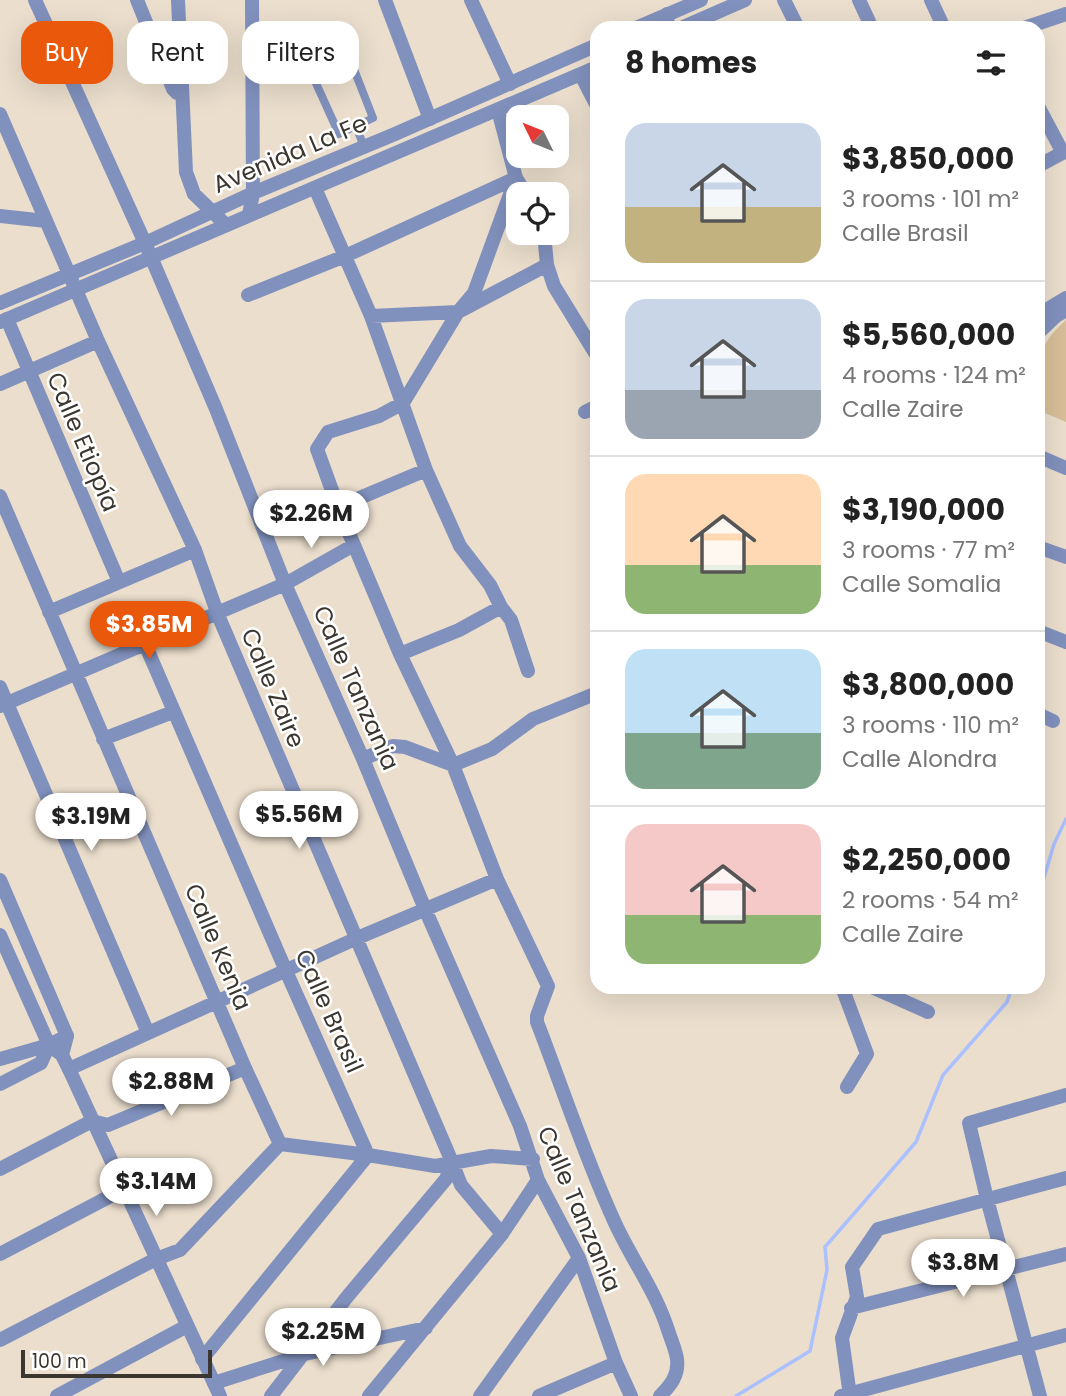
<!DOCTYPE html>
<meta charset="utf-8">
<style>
:root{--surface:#fff;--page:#f2f2f2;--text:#222;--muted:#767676;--line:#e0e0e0;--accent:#ea580c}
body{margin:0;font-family:Poppins,sans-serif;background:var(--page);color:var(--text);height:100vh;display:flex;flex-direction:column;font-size:26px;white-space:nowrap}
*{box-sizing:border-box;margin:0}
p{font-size:23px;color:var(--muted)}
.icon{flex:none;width:38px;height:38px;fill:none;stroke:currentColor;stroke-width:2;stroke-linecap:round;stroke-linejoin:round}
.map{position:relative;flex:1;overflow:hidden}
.side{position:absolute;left:590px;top:21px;width:455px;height:973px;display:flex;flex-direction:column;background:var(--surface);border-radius:21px;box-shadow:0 7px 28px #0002}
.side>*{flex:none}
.guide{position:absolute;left:21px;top:21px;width:464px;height:63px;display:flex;gap:14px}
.needle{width:46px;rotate:313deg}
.controls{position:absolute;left:506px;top:105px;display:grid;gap:14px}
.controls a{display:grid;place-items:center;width:63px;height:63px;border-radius:14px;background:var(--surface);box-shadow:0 7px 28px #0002;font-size:35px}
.scale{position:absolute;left:21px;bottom:18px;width:191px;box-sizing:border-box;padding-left:7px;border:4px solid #3b362f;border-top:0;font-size:19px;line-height:24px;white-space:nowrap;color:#3b362f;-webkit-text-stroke:5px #fff;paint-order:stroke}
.price{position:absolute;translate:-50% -60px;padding:0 16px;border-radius:24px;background:#fff;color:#222;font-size:23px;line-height:46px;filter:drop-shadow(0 2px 4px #0008)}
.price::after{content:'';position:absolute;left:50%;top:42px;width:21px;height:16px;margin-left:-10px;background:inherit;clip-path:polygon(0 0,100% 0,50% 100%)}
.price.active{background:var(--accent);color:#fff}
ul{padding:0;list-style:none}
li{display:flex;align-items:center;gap:21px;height:175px;padding:0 35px}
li+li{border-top:2px solid var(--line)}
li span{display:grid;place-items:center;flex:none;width:196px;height:140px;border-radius:21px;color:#555}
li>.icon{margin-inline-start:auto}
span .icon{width:84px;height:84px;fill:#fffc;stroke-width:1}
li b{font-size:30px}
h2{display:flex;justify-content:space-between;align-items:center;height:84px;padding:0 35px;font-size:30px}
.pill{padding:0 24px;border-radius:21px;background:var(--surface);box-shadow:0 7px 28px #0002;font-size:24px;line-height:63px}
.pill.active{background:var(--accent);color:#fff}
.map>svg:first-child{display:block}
</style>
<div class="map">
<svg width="1066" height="1396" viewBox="0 0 1066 1396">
<rect width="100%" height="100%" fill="#ebdecd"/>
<path fill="#d8be99" d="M1066,320V422L1038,410C1038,367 1032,350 1066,320Z"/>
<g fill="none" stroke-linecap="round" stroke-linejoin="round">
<path stroke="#aac0ff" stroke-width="3.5" d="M1038,898L1054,844L1066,819
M736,1396L810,1351L827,1270L825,1247L916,1142L943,1075L1007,1002L1012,987"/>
<path stroke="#8191bd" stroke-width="8" d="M356,126L339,134L310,70L348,54L373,118L356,126L364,147"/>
<path stroke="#8191bd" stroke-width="14" d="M35,0L145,243L216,409L285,584L363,759L425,909L520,1126L538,1180L579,1258L616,1363L631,1396
M137,0L173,89L177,93H182
M178,0L186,172L194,194L225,224
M385,0L430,119
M471,0L510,84
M784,0L798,28
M859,0L872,28
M931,0L944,28
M667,14L668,28
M1024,28L1066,14
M581,75L597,106
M1038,106L1063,153
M0,114L98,341L195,550L218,615L452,1162L446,1179L347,1297L271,1396
M1038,166L1066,151
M516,178L474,293L458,312L403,403L379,416L328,432L317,449L338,507L400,654L453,765L497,879L548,986L537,1016V1022C563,1089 585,1158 615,1223C633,1262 656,1291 669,1333C672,1342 676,1351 677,1359C679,1375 671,1385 660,1396
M516,178L526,194
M315,188L371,316L426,470L338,507
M249,215L253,193L252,0
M0,216L46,221
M544,233L547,265L554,286L597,356
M248,295L345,256L516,178L498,110
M1038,315L1066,298
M371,316L458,312L547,265
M7,319L119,582
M1038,333L1056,316L1066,310
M0,384L98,341
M585,412L597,406
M1038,456L1066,468
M426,470L460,546L490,585L501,607
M0,496L245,1068L280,1144
M1038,547L1066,557
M49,612L195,550
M1038,631L1066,642
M145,644L286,971L368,1155L202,1359
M400,654L459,630L501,607L511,620L528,671
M0,687L148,1033
M0,706L285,584L354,545
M1038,714L1053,721
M103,739L173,712
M363,759L393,746L405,747L453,765L492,749L533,719L597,693
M842,987L867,1054L847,1087
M872,987L928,1012
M0,1059L49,1045L67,1036
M69,1069L355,939L497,879
M0,1084L41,1063L49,1045
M280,1144L368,1155L435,1166L491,1156L533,1159
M452,1162L461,1185L502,1234
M0,1169L92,1121L108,1125L245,1068
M0,1254L124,1189
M851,1308L1066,1254
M0,1340L156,1259L180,1250L280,1144
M214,1383L305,1354L426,1328
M57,1396L187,1326
M369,1396L502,1234L538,1180
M480,1396L579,1258
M539,1396L616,1363
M841,1396L1066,1335
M850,1396L842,1338L857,1297L852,1267L878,1229L1066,1178
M1040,1396L987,1199L969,1123L1066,1095"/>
<path stroke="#8191bd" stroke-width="14" d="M636,28L701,0
M681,28L745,0
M0,303L145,243L253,193L395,134L597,45
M0,322L597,67
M0,880L67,1036L62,1055
M0,935L49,1045L62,1055L69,1069L220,1396"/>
</g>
<g text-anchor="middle" stroke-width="5" stroke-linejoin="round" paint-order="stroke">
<g font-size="24" fill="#3b362f" stroke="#fff">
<text transform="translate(290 154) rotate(-23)" y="8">Avenida La Fe</text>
<text transform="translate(83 442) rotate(67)" y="8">Calle Etiopía</text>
<text transform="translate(273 688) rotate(67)" y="8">Calle Zaire</text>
<text transform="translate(356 688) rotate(66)" y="8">Calle Tanzania</text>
<text transform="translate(218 947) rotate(67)" y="8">Calle Kenia</text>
<text transform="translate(329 1011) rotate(66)" y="8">Calle Brasil</text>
<text transform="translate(579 1209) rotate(67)" y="8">Calle Tanzania</text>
</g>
</g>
</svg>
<div class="controls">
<a><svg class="needle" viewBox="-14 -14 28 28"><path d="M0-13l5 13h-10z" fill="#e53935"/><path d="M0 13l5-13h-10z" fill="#767676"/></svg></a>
<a><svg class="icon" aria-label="locate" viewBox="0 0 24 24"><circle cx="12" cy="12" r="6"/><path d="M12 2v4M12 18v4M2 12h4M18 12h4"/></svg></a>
</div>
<div class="scale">100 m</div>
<b class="price" style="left:311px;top:550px">$2.26M</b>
<b class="price active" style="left:149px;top:661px">$3.85M</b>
<b class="price" style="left:299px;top:851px">$5.56M</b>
<b class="price" style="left:91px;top:853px">$3.19M</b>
<b class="price" style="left:171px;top:1118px">$2.88M</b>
<b class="price" style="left:156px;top:1218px">$3.14M</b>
<b class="price" style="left:963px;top:1299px">$3.8M</b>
<b class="price" style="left:323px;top:1368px">$2.25M</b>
<div class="guide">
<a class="pill active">Buy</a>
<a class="pill">Rent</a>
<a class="pill">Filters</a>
</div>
<section class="side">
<h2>8 homes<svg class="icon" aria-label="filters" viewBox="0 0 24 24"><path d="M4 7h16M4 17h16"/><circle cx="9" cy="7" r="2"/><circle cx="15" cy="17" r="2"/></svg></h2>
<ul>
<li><span style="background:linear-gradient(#c9d6e8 60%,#c2b280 0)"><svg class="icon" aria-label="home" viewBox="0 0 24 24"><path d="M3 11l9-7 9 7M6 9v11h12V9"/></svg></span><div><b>$3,850,000</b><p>3 rooms · 101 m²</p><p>Calle Brasil</p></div></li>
<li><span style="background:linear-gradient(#c9d6e8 65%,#9aa5b1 0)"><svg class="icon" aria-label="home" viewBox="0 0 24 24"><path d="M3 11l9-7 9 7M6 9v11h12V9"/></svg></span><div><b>$5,560,000</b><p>4 rooms · 124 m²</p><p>Calle Zaire</p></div></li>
<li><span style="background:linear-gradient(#ffd9b3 65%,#8fb573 0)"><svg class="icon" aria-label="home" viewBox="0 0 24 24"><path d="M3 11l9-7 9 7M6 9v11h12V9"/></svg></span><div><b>$3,190,000</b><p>3 rooms · 77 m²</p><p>Calle Somalia</p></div></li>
<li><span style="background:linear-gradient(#bfe0f5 60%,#7fa58c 0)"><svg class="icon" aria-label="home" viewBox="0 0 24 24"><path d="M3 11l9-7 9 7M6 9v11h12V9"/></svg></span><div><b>$3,800,000</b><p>3 rooms · 110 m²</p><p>Calle Alondra</p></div></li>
<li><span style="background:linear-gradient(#f6c9c9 65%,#8fb573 0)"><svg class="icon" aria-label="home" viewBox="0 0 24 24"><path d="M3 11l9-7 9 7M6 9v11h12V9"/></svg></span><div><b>$2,250,000</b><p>2 rooms · 54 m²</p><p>Calle Zaire</p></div></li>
</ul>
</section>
</div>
